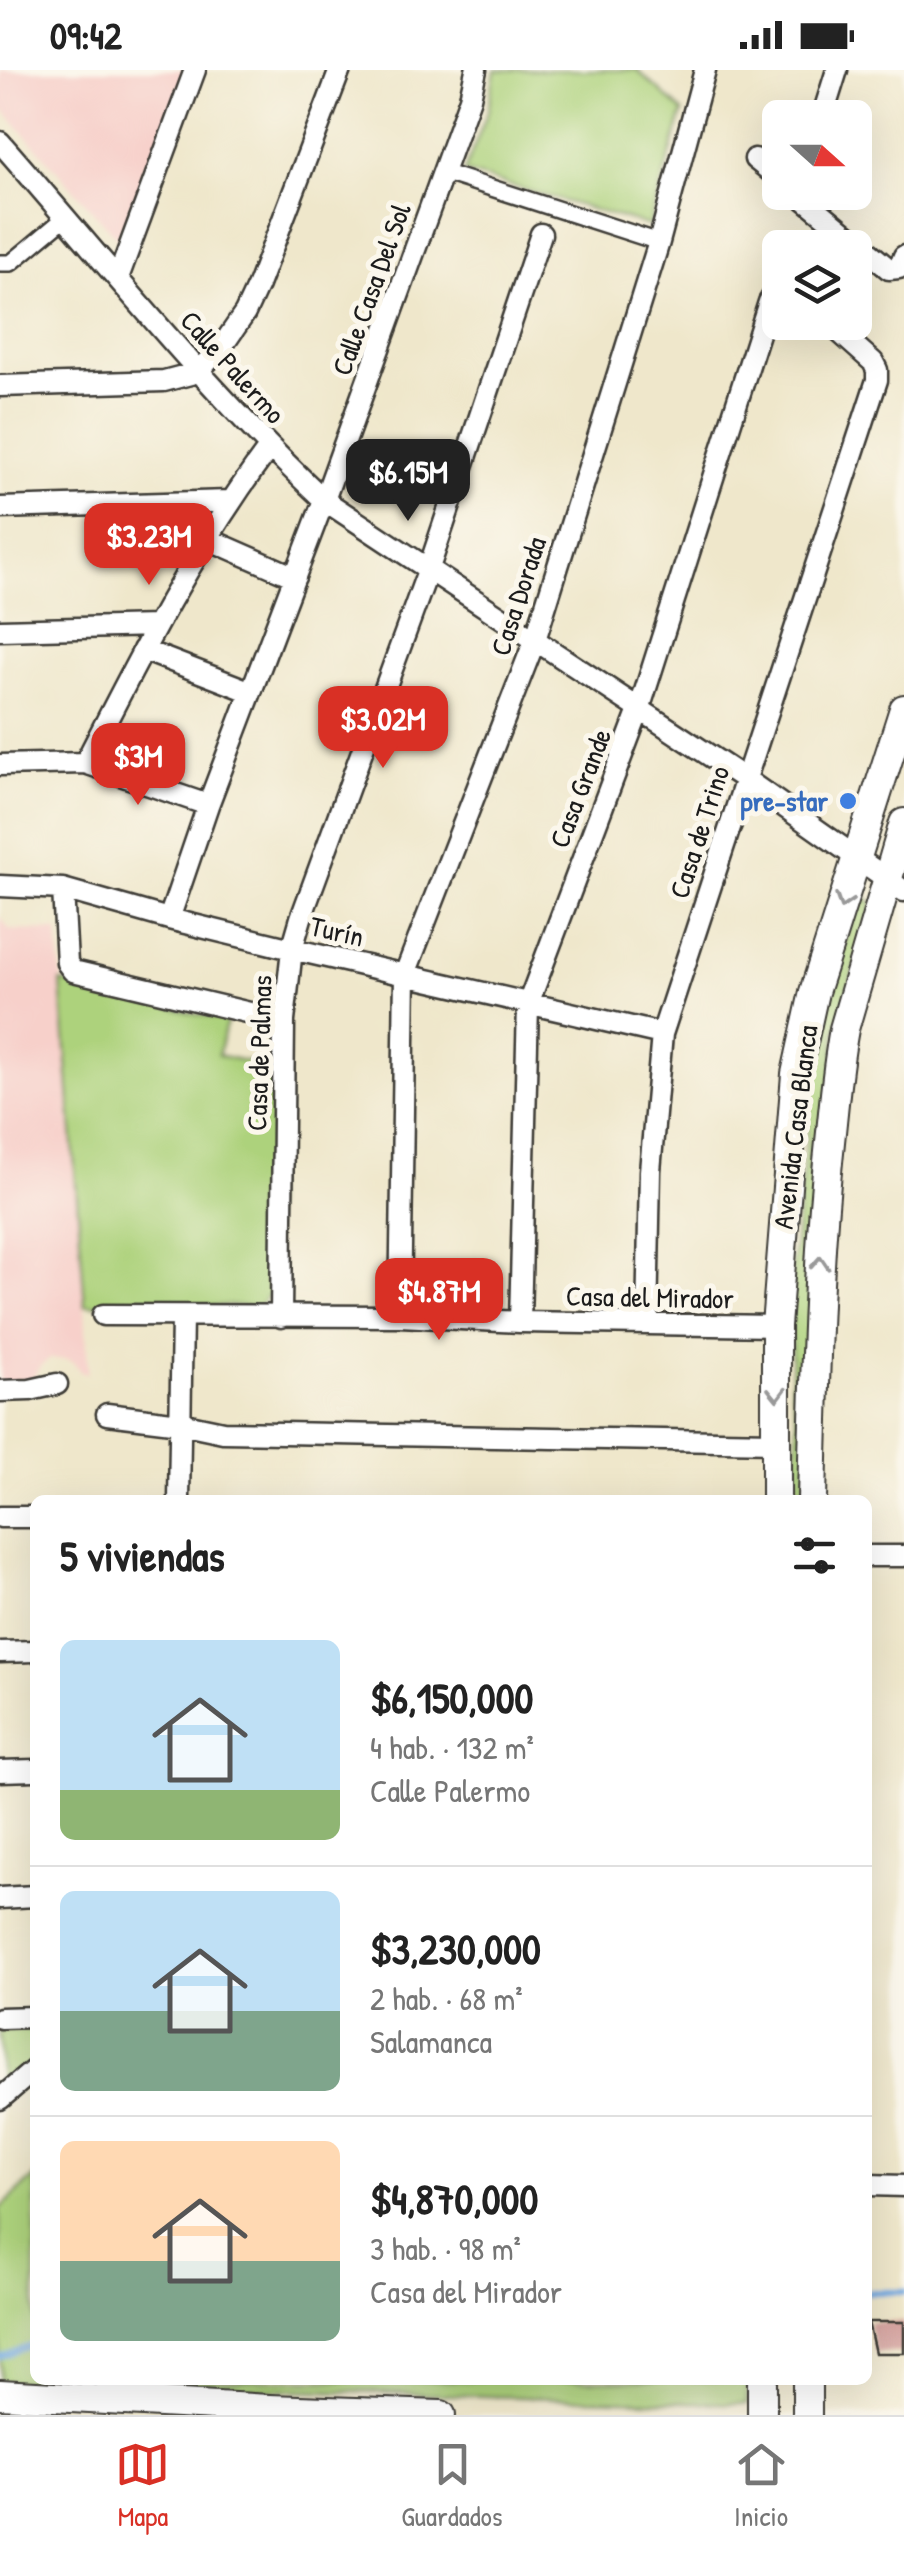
<!DOCTYPE html>
<html lang="es">
<meta charset="utf-8">
<style>
:root{--surface:#fff;--page:#f2f2f2;--text:#222;--muted:#767676;--line:#e0e0e0;--accent:#d93025}
body{margin:0;font-family:"Patrick Hand",sans-serif;background:var(--page);color:var(--text);height:100vh;display:flex;flex-direction:column;font-size:38px;white-space:nowrap}
*{box-sizing:border-box;margin:0}
p{font-size:32px;color:var(--muted)}
.icon{flex:none;width:55px;height:55px;fill:none;stroke:currentColor;stroke-width:2;stroke-linecap:round;stroke-linejoin:round}
.map{position:relative;flex:1;overflow:hidden}
.sheet{position:absolute;left:30px;top:1425px;width:842px;height:890px;display:flex;flex-direction:column;background:var(--surface);border-radius:15px;box-shadow:0 10px 40px #0002}
.sheet>*{flex:none}
.needle{width:65px;rotate:111deg}
.fabs{position:absolute;left:762px;top:30px;display:grid;gap:20px}
.fabs a{display:grid;place-items:center;width:110px;height:110px;border-radius:15px;background:var(--surface);box-shadow:0 10px 40px #0002;font-size:50px}
.price{position:absolute;translate:-50% -85px;padding:0 22px;border-radius:20px;background:var(--accent);color:#fff;font-size:32px;line-height:65px;filter:drop-shadow(0 2px 5px #0008)}
.price::after{content:'';position:absolute;left:50%;top:60px;width:30px;height:22px;margin-left:-15px;background:inherit;clip-path:polygon(0 0,100% 0,50% 100%)}
.price.active{background:#222;color:#fff}
ul{padding:0;list-style:none}
li{display:flex;align-items:center;gap:30px;height:250px;padding:0 30px}
li+li{border-top:2px solid var(--line)}
li span{display:grid;place-items:center;flex:none;width:280px;height:200px;border-radius:15px;color:#555}
li>.icon{margin-inline-start:auto}
span .icon{width:120px;height:120px;fill:#fffc;stroke-width:1}
li b{font-size:42px}
h2{display:flex;justify-content:space-between;align-items:center;height:120px;padding:0 30px;font-size:42px}
.status{display:flex;justify-content:space-between;align-items:center;height:70px;padding:0 50px;background:var(--surface);direction:ltr}
.status svg{height:28px;fill:currentColor}
.dock{display:flex;justify-content:space-around;align-items:center;height:140px;border-top:2px solid var(--line);background:var(--surface);font-size:28px;color:var(--muted)}
.dock a{display:grid;justify-items:center;gap:5px}
.dock .active{color:var(--accent)}
.map>svg:first-child{display:block}
</style>
<div class="status"><b>09:42</b><svg viewBox="0 0 49 12"><path d="M0 12V9h3v3zM5 12V6h3v6zM10 12V3h3v9zM15 12V0h3v12zM26 1h20v11H26zM47 4h2v5h-2z"/></svg></div>
<div class="map">
<svg width="904" height="2345" viewBox="0 0 904 2345">
<rect width="100%" height="100%" fill="#fbf7ec"/>
<filter id="ink" filterUnits="userSpaceOnUse"><feTurbulence type="fractalNoise" baseFrequency=".01" numOctaves="2"/><feDisplacementMap in="SourceGraphic" scale="20" xChannelSelector="R" yChannelSelector="G"/><feConvolveMatrix kernelMatrix="1 2 1 2 8 2 1 2 1" color-interpolation-filters="sRGB"/></filter>
<filter id="wash" filterUnits="userSpaceOnUse"><feTurbulence type="fractalNoise" baseFrequency=".0048" numOctaves="4" result="noise"/><feDisplacementMap in="SourceGraphic" scale="40" xChannelSelector="R" yChannelSelector="G"/><feGaussianBlur stdDeviation="2.25" result="paint"/><feColorMatrix in="noise" values="0 0 0 0 0 0 0 0 0 0 0 0 0 0 0 0 0 1.4 0 .05"/><feComposite in="paint" operator="in"/></filter>
<g filter="url(#wash)">
<rect width="100%" height="100%" fill="#efe7cb"/>
<path fill="#f7d0ca" d="M0,0H188L123,175L0,36Z
M0,847L10,860L58,861L85,1235L88,1303L80,1301L74,1293L66,1289H50L41,1295L35,1304L32,1314H0Z"/>
<path fill="#add27c" stroke="#64774c" stroke-width="2.5" d="M495,0H637L683,42L649,156L464,102L488,41Z
M859,823L873,833L836,961L805,1421H797V1349L791,1321L792,1196L817,974Z
M61,912L227,951L218,985L274,998L272,1221L259,1236L85,1235Z
M35,1960V1989L0,2021V1961Z
M35,2106V2310H747V2334L0,2311V2139Z"/>
<g fill="none" stroke-linecap="round" stroke-linejoin="round">
<path stroke="#72abe2" stroke-width="6" d="M868,2222H904
M0,2287L35,2274"/>
</g>
<g id="blocks">
<path fill="#d4a09d" d="M868,2252H904V2283H875Z"/>
</g>
</g>
<g filter="url(#ink)">
<use href="#blocks" fill-opacity="0" stroke="#3c3a36" stroke-width="2.5"/>
<g fill="none" stroke-linecap="round" stroke-linejoin="round">
<g stroke="#3c3a36" stroke-width="20">
<path id="pedestrian" d="M442,102L659,172
M0,193H11L66,147"/>
</g>
<g stroke="#3c3a36" stroke-width="25">
<path id="minor" d="M822,48L837,0
M0,72C106,193 206,319 324,430L745,709L904,821
M755,89L780,109
M796,122L889,199L899,198L904,186
M118,208L195,0
M0,316L164,311L198,302L225,272L245,243L258,215L340,0
M0,438L229,431
M206,468L295,507
M0,560L156,556
M143,580L249,621
M85,693C141,583 195,477 269,378
M0,695L85,693L208,735
M0,816L63,819L169,849L292,879L662,964
M63,819L67,893L73,901L284,951
M169,849L208,735L324,430L470,28L476,0
M103,1245L400,1246L520,1252L776,1256
M400,1246L405,904L535,570L659,172L705,0
M281,1247L284,951L292,879L301,848L429,498L541,164
M520,1252L528,934L639,640L769,232L775,223L780,221
M647,1254L650,1101L662,964L877,310V300L873,292L828,252
M0,1321L30,1320L57,1314
M107,1344L180,1353L223,1362L777,1372
M179,1430L182,1247
M0,1447H35
M868,1486H904
M0,1582L35,1581
M0,1701L35,1700
M0,1828L35,1826
M0,1948L35,1947
M0,2029L35,1999
M868,2115L904,2116"/>
</g>
<g stroke="#3c3a36" stroke-width="32">
<path id="tertiary" d="M776,1430V1256L796,1004L814,922L904,639
M812,1430C815,1310 817,1191 830,1072C834,1034 837,996 844,959L904,753
M807,2310V2345
M0,2324L269,2339L441,2345
M762,2345V2310"/>
</g>
<use href="#pedestrian" stroke="#fff" stroke-width="15"/>
<use href="#minor" stroke="#fff" stroke-width="20"/>
<use href="#tertiary" stroke="#fff" stroke-width="28"/>
</g>
<defs><path id="oneway-chevron" d="M-2-3.5L2.5 0L-2 3.5" fill="none" stroke-width="1.6" stroke-linecap="round" stroke-linejoin="round" transform="scale(2.5)"/></defs>
<g stroke="#999">
<use href="#oneway-chevron" transform="translate(843 832) rotate(108)"/>
<use href="#oneway-chevron" transform="translate(820 1193) rotate(-86)"/>
<use href="#oneway-chevron" transform="translate(777 1324) rotate(89)"/>
</g>
</g>
<circle fill="#3f7fe0" stroke="#fbf7ec" stroke-width="4" cx="848" cy="731" r="10"/>
<g text-anchor="middle" stroke-width="10" stroke-linejoin="round" paint-order="stroke">
<g font-size="28" fill="#1c1c1c" stroke="#fbf7ec">
<text transform="translate(371 219) rotate(-70)" y="10">Calle Casa Del Sol</text>
<text transform="translate(233 297) rotate(48)" y="10">Calle Palermo</text>
<text transform="translate(518 526) rotate(-72)" y="10">Casa Dorada</text>
<text transform="translate(580 718) rotate(-69)" y="10">Casa Grande</text>
<text transform="translate(699 762) rotate(-72)" y="10">Casa de Trino</text>
<text transform="translate(337 861) rotate(13)" y="10">Turín</text>
<text transform="translate(259 983) rotate(-88)" y="10">Casa de Palmas</text>
<text transform="translate(795 1057) rotate(-83)" y="10">Avenida Casa Blanca</text>
<text transform="translate(650 1227) rotate(1)" y="10">Casa del Mirador</text>
</g>
<g font-size="28" font-weight="bold" fill="#366cbe" stroke="#fbf7ec" text-anchor="end">
<text x="828" y="741">pre-star</text>
</g>
</g>
</svg>
<div class="fabs">
<a><svg class="needle" viewBox="-14 -14 28 28"><path d="M0-13l5 13h-10z" fill="#e53935"/><path d="M0 13l5-13h-10z" fill="#767676"/></svg></a>
<a><svg class="icon" aria-label="layers" viewBox="0 0 24 24"><path d="M12 4l9 5-9 5-9-5zM3 14l9 5 9-5"/></svg></a>
</div>
<b class="price active" style="left:408px;top:454px">$6.15M</b>
<b class="price" style="left:149px;top:518px">$3.23M</b>
<b class="price" style="left:383px;top:701px">$3.02M</b>
<b class="price" style="left:138px;top:738px">$3M</b>
<b class="price" style="left:439px;top:1273px">$4.87M</b>
<section class="sheet">
<h2>5 viviendas<svg class="icon" aria-label="filters" viewBox="0 0 24 24"><path d="M4 7h16M4 17h16"/><circle cx="9" cy="7" r="2"/><circle cx="15" cy="17" r="2"/></svg></h2>
<ul>
<li><span style="background:linear-gradient(#bfe0f5 75%,#8fb573 0)"><svg class="icon" aria-label="home" viewBox="0 0 24 24"><path d="M3 11l9-7 9 7M6 9v11h12V9"/></svg></span><div><b>$6,150,000</b><p>4 hab. · 132 m²</p><p>Calle Palermo</p></div></li>
<li><span style="background:linear-gradient(#bfe0f5 60%,#7fa58c 0)"><svg class="icon" aria-label="home" viewBox="0 0 24 24"><path d="M3 11l9-7 9 7M6 9v11h12V9"/></svg></span><div><b>$3,230,000</b><p>2 hab. · 68 m²</p><p>Salamanca</p></div></li>
<li><span style="background:linear-gradient(#ffd9b3 60%,#7fa58c 0)"><svg class="icon" aria-label="home" viewBox="0 0 24 24"><path d="M3 11l9-7 9 7M6 9v11h12V9"/></svg></span><div><b>$4,870,000</b><p>3 hab. · 98 m²</p><p>Casa del Mirador</p></div></li>
</ul>
</section>
</div>
<nav class="dock">
<a class="active"><svg class="icon" aria-label="map" viewBox="0 0 24 24"><path d="M3 6l6-2 6 2 6-2v14l-6 2-6-2-6 2zM9 4v14M15 6v14"/></svg>Mapa</a>
<a><svg class="icon" aria-label="saved" viewBox="0 0 24 24"><path d="M7 4h10v16l-5-4-5 4z"/></svg>Guardados</a>
<a><svg class="icon" aria-label="home" viewBox="0 0 24 24"><path d="M3 11l9-7 9 7M6 9v11h12V9"/></svg>Inicio</a>
</nav>
